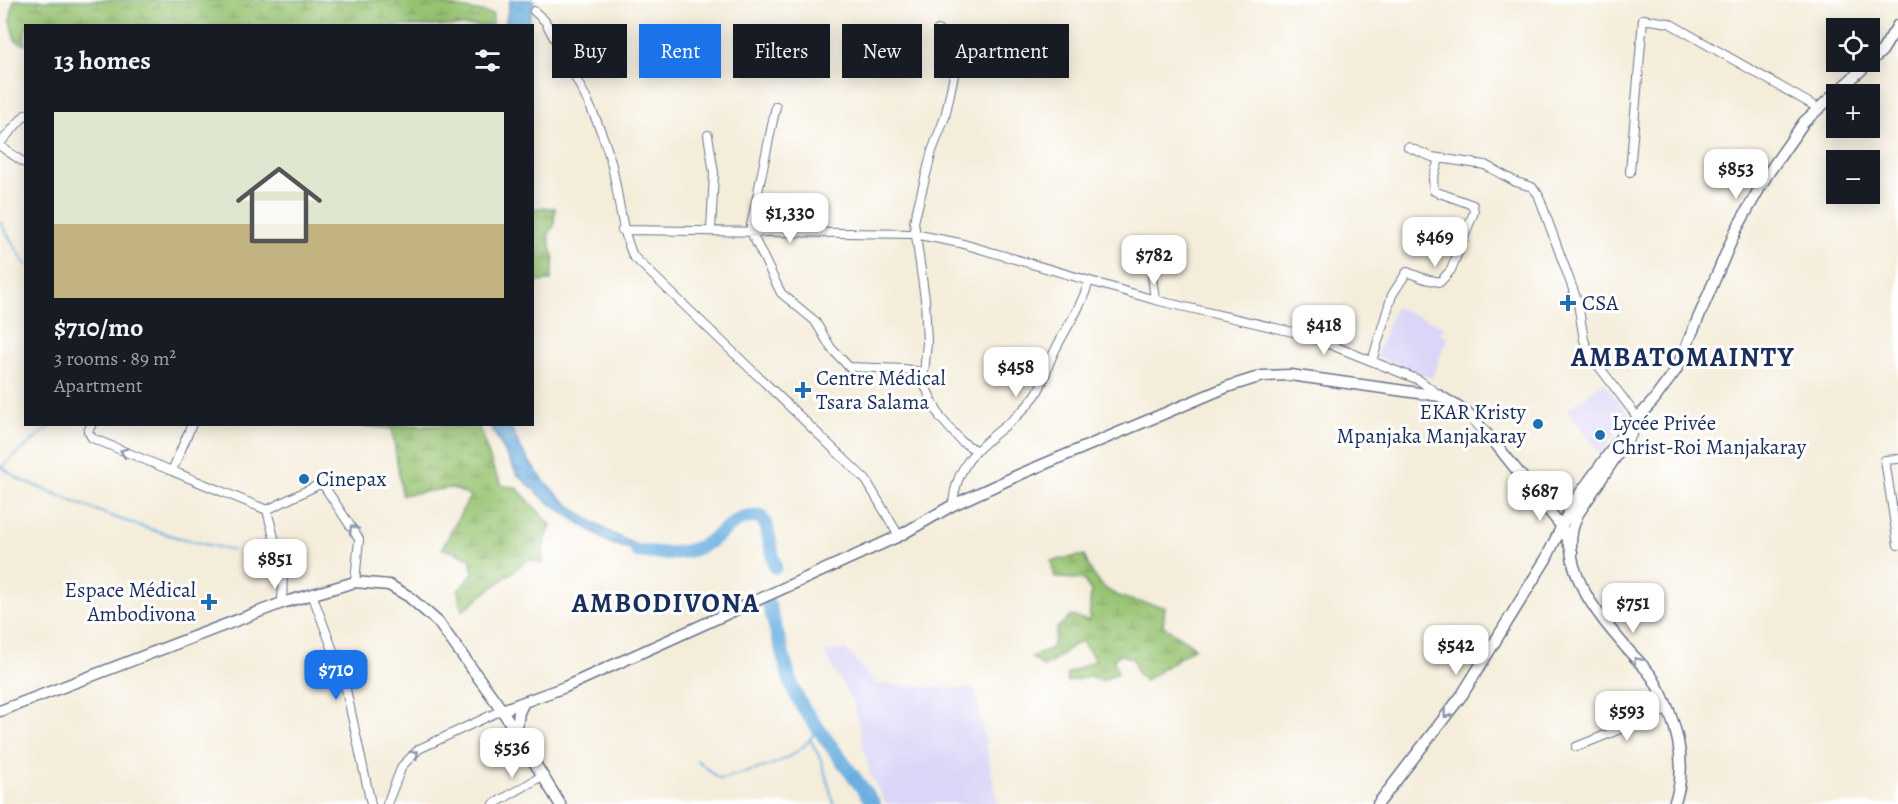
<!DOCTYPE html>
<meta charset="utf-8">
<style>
:root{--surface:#171b24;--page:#242831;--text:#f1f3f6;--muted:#9ea1a6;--line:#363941;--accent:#1a73e8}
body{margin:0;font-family:Alegreya,serif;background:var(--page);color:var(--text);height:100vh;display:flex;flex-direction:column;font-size:22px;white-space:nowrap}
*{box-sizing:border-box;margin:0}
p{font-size:20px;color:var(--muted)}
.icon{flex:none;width:33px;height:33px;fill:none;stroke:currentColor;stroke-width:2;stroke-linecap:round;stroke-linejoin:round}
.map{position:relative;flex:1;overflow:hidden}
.sheet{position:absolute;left:24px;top:24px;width:510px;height:402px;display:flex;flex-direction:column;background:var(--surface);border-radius:0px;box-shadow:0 3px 15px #0003}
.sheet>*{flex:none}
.top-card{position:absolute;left:552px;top:24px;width:570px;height:54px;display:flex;gap:12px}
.buttons{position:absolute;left:1826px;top:18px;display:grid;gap:12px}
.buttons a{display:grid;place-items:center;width:54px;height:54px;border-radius:0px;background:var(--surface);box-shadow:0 3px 15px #0003;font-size:30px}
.price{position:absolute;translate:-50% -51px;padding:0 14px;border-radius:12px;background:#fff;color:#222;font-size:20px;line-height:39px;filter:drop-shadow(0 2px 3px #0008)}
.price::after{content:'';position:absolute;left:50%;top:36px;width:18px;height:14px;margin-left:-9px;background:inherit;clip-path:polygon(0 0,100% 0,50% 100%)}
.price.selected{background:var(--accent);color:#fff}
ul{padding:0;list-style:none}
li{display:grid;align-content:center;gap:12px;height:318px;padding:0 30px}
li+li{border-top:2px solid var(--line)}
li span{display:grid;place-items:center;height:186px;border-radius:0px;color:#555}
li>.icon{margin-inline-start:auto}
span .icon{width:108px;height:108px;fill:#fffc;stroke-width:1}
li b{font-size:26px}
h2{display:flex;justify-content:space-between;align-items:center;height:72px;padding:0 30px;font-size:26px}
.pill{padding:0 21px;border-radius:0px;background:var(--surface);box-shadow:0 3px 15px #0003;font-size:21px;line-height:54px}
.pill.selected{background:var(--accent);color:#fff}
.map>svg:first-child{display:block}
</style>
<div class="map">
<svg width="1898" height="804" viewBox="0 0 1898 804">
<defs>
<pattern id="wetland-marsh" width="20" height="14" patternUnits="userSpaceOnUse" patternTransform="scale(1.5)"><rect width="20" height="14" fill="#97c371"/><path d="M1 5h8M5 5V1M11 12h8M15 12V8" fill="none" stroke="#7a9f60"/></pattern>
<pattern id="water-ripples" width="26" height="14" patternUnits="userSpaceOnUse" patternTransform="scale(1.5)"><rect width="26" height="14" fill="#6bafe0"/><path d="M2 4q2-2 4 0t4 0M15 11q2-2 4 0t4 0" fill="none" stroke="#578fb9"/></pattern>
</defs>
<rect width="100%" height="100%" fill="#fff"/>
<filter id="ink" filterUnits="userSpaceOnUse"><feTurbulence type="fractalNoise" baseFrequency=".0167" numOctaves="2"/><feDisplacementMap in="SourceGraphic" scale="12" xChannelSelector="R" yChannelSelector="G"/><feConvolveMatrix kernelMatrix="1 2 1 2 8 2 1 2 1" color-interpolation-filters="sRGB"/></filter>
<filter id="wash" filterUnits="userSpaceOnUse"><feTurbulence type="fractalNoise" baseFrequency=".008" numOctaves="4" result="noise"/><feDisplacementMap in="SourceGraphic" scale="24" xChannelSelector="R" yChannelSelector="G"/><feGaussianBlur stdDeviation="1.35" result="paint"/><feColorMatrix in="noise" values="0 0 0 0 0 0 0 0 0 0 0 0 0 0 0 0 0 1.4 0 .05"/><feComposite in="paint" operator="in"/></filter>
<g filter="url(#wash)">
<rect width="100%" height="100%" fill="#f4edda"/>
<path fill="#dbd6f7" d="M1395,307L1444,326L1441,333L1448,337L1432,378L1376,356Z
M1604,382L1629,415L1601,455L1567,410Z
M846,649L876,684L975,689L998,804H886L870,774L854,705L824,652Z"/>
<path fill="url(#wetland-marsh)" stroke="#597968" stroke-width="1.5" d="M14,0H418L493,14L492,26H26L25,45L15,40L10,21Z
M533,208H555L554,225L548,236L554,259L551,281L533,282Z
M350,425H478L494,470L503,486L516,487L551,525L543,548V564L529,559L462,611L458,591L473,573L470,558L442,548L470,496L452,488L402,495L392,429Z
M1084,555C1100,599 1123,598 1165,607L1163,626L1195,647L1145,681L1137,672L1133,659L1120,654L1114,660L1118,673L1101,681L1090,676L1067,682V674L1096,660L1081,641C1065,648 1060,659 1044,667L1031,657L1052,648L1057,628L1071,616L1089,621L1091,591L1083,579L1055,578L1051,561Z"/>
<path fill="url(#water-ripples)" stroke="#436f9f" stroke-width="1.5" d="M510,0H534L528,25L505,26Z
M490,425H510C533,484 582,522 639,546L637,551L609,543L545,500L517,474Z"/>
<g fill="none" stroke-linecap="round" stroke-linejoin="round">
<path stroke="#6bafe0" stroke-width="2" d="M0,222L26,265
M0,468L53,424
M3,468L17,478C90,509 153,535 232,550
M818,728L810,739L821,760L834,804
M697,760L719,779C749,772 791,764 810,739"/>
<path stroke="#6bafe0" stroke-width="14" d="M637,551C661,554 688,556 709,542C728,529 735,515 761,517L767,527L775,567
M769,605L792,687L803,708L874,804"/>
</g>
</g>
<g filter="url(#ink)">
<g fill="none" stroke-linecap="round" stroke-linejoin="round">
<g stroke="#677289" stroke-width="10">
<path id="street" d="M534,11L545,21C568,66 598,112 611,162C619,194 620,225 633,256L866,480L899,536
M938,30L954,75L945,117L932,151L914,222L925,299L927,343L923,382L940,417L961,441L975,450
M776,106L750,230L781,293L815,321L831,348L849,367L905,369L924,373
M708,135L714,173L711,230
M0,143L26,114
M0,146L26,164
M1408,147L1432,157L1485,165L1516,182L1532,187L1538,194L1578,303L1584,340L1591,356L1638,418
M1630,172L1643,19L1669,23L1818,108
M622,230L914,234L960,243L1155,300L1306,335L1419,380L1439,395
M1154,247L1151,268L1155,300
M1372,361L1392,295L1407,272L1425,279L1440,282L1451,270L1474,212L1473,205L1434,191L1433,179L1439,159
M92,424L88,431L92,438L172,471
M192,424L172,471L267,510L283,573L282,603
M1898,459L1885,460L1898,545
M953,505C957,445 1005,437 1035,396C1043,385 1046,371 1051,359C1063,331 1081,310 1089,281
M267,510L322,483L359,539L355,582
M312,594L344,680L371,804
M1576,747L1667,710
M387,804L402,766L419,749L502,710
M494,804L542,776"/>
</g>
<g stroke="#677289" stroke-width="13">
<path id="secondary" d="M1631,434L1578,514C1553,565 1599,616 1630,652C1638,661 1648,670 1654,680C1675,716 1690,764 1674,804
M502,710L565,687L899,536L953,505L1023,473L1227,387L1262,376L1290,375L1440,396L1468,413L1495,443L1562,527L1572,552
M0,711L282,603L355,582L389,585L408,596L438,622L502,710L560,804
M516,736L519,712L524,702
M1378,804L1462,695L1546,559L1573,503L1624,433L1653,401L1676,370L1736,230L1767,175L1804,122L1882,51L1898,25"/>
</g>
<use href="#street" stroke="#fff" stroke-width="8"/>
<use href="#secondary" stroke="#fff" stroke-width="10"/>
</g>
<defs><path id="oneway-chevron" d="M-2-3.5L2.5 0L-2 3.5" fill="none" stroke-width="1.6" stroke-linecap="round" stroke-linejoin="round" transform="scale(1.5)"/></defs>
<g stroke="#8d97ae">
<use href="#oneway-chevron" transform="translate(124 452) rotate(-159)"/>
<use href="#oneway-chevron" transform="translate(353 529) rotate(-122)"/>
<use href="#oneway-chevron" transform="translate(1637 661) rotate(-131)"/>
<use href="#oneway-chevron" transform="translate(1447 714) rotate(127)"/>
<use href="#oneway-chevron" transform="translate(415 754) rotate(-41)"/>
</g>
</g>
<g fill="#1f6fb2" stroke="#fff" stroke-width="2">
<path d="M1565 294h6v6h6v6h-6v6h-6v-6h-6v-6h6z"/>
<path d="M800 381h6v6h6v6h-6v6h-6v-6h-6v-6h6z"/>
<circle cx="1538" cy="424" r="6"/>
<circle cx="1600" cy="435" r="6"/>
<circle cx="304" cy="479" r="6"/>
<path d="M206 593h6v6h6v6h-6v6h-6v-6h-6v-6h6z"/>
</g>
<g text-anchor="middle" stroke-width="6" stroke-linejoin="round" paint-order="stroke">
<g font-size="21" fill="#1b2f5e" stroke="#fff" text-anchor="start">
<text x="1582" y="310">CSA</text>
<text x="816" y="385">Centre Médical<tspan x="816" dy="24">Tsara Salama</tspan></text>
<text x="1526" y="419" text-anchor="end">EKAR Kristy<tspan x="1526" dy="24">Mpanjaka Manjakaray</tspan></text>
<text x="1612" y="430">Lycée Privée<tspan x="1612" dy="24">Christ-Roi Manjakaray</tspan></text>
<text x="316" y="486">Cinepax</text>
<text x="196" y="597" text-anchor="end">Espace Médical<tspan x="196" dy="24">Ambodivona</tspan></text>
</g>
<g font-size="27" font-weight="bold" letter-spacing="1.5" fill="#1b2f5e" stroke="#fff">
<text x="1683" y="366">AMBATOMAINTY</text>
<text x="666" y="612">AMBODIVONA</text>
</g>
</g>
</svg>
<div class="buttons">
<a><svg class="icon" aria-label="locate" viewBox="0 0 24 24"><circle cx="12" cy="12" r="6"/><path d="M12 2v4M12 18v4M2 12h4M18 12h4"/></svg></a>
<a>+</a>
<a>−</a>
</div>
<b class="price" style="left:1736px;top:200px">$853</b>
<b class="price" style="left:790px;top:244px">$1,330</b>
<b class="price" style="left:1435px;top:268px">$469</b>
<b class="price" style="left:1154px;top:286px">$782</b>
<b class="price" style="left:1324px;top:356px">$418</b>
<b class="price" style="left:1016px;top:398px">$458</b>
<b class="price" style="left:1540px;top:522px">$687</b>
<b class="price" style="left:275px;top:590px">$851</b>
<b class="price" style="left:1633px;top:634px">$751</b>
<b class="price" style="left:1456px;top:676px">$542</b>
<b class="price selected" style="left:336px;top:701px">$710</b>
<b class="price" style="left:1627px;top:742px">$593</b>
<b class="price" style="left:512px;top:779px">$536</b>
<div class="top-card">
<a class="pill">Buy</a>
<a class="pill selected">Rent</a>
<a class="pill">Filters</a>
<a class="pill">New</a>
<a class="pill">Apartment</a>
</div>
<section class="sheet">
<h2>13 homes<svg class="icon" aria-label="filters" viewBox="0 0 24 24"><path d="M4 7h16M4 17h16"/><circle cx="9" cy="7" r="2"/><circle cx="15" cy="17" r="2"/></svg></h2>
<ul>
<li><span style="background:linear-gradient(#dfe7d0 60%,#c2b280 0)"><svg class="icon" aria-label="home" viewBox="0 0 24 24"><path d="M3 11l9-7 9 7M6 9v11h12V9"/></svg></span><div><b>$710/mo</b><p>3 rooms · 89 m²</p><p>Apartment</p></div></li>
</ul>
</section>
</div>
